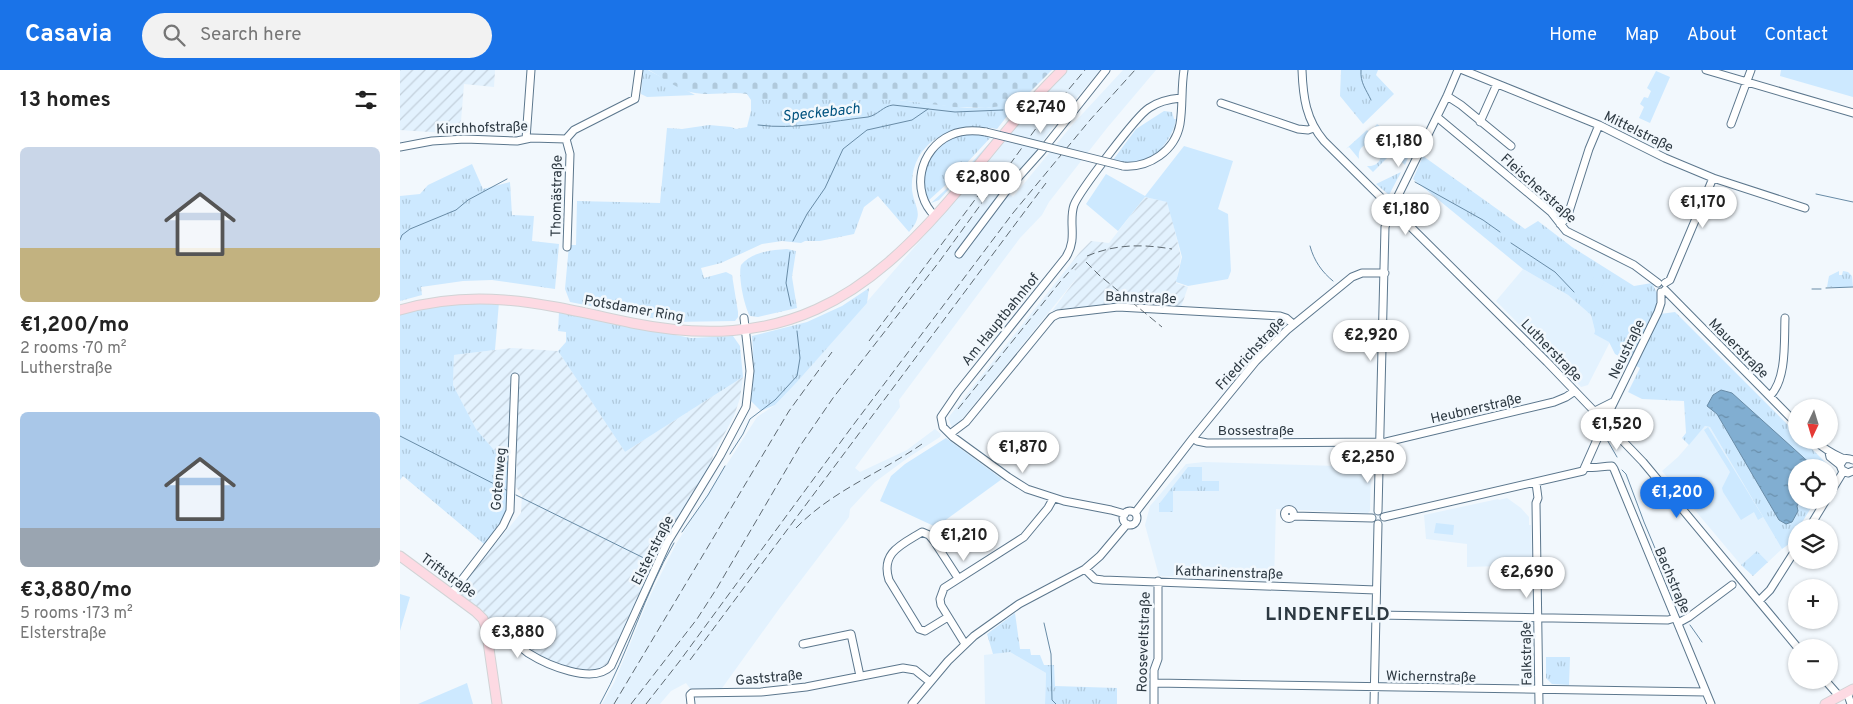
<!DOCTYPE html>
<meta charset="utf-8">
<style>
:root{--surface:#fff;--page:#f2f2f2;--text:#222;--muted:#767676;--accent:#1a73e8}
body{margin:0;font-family:Overpass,sans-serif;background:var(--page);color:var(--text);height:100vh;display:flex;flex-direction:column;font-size:19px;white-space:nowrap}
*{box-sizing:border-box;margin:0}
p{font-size:16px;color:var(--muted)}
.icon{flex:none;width:28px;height:28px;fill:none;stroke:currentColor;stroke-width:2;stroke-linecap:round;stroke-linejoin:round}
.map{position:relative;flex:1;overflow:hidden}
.panel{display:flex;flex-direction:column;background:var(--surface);width:400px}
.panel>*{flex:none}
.needle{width:32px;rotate:184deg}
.controls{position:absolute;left:1388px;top:329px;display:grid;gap:10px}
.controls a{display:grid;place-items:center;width:50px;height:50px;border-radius:50%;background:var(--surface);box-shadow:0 1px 4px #0004;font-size:25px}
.price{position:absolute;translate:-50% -42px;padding:0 11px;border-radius:18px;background:#fff;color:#222;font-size:16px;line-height:32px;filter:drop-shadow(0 1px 2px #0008)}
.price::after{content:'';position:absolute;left:50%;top:30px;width:15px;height:11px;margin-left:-8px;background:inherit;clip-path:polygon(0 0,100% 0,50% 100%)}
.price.current{background:var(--accent);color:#fff}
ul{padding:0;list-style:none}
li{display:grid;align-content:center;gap:10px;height:265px;padding:0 20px}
li span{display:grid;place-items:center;height:155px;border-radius:8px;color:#555}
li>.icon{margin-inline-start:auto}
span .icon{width:90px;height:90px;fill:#fffc;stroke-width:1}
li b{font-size:21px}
h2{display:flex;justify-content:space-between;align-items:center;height:60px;padding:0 20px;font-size:21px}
header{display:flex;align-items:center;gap:30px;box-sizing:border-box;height:70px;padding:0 25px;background:var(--accent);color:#fff}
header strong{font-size:24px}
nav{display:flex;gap:28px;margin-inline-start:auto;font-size:18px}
.search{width:350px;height:45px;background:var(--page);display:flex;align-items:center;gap:12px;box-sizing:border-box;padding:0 18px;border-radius:28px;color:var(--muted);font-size:19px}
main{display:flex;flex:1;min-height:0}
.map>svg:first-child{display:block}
</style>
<header>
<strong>Casavia</strong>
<div class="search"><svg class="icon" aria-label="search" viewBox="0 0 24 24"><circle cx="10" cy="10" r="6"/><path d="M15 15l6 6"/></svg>Search here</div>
<nav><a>Home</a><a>Map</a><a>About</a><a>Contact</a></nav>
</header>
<main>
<section class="panel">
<h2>13 homes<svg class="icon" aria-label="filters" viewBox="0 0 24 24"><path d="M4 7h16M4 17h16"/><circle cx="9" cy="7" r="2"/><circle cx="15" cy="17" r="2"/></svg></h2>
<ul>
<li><span style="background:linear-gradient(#c9d6e8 65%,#c2b280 0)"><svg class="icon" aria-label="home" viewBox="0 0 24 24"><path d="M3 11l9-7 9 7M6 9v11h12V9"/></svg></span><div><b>€1,200/mo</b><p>2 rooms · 70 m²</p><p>Lutherstraße</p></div></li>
<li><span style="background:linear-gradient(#a9c7e8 75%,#9aa5b1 0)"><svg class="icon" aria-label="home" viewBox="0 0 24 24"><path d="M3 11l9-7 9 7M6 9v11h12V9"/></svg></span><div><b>€3,880/mo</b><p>5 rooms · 173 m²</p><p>Elsterstraße</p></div></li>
</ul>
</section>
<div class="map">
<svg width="1453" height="634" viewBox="0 0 1453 634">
<defs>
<pattern id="industrial-furrows" width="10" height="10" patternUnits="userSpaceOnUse" patternTransform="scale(1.25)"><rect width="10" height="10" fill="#e3f2fe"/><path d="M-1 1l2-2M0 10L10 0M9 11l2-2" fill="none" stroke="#c3d0db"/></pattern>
<pattern id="grass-tufts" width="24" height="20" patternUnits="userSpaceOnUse" patternTransform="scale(1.25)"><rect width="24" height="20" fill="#cde9ff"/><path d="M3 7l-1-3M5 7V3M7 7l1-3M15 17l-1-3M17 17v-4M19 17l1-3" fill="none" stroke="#b0c9dc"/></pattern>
<pattern id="cemetery-stones" width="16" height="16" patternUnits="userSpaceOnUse" patternTransform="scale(1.25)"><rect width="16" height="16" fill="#cde9ff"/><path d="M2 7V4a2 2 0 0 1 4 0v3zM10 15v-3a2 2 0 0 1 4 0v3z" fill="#b0c9dc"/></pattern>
<pattern id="water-ripples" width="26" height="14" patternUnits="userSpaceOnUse" patternTransform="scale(1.25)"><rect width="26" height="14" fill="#81aed1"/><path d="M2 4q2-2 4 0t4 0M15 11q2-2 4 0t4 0" fill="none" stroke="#6a8fab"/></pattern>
</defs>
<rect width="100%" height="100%" fill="#f2f8fd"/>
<path fill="#e3f2fe" d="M668,0H700L657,51L631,88L603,118L613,127L673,54L723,0H756L707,58L649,132L642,145L620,168L552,259L499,330L500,337L455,398L460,402L507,380L535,359L541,364L540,367L509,387L475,412L450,439L449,447L379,539L320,621L291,620L286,613L271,621L260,634H202L214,613L249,528L276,474L357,347L375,335L397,312L552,134L620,50Z
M669,196L680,204L553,360L548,348Z
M1123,199L1168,225L1191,245L1195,261L1194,264L1210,272L1188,315L1181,317L1096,231Z
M1305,356L1310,357L1382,479L1368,492L1357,481L1341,495L1262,401L1278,387Z
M804,392L971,397L970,441L968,443L876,439L874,511L759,506L745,455L750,436L786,394Z
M1107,428L1121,438L1129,447V455H1131L1132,495L1067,497V474L1026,469L1024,445L1098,429L1099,430Z
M610,582L646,603L645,634H585L584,585Z"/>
<path fill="url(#industrial-furrows)" d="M0,0H95L94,17L64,14L60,64L0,60Z
M745,127L768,132L781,187L776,213L788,217L781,237L709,234L652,241L680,204L669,196L680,182L691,171L709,173Z
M112,278L158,281L225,382L343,307L340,328L334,346L313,385L311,396L263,473L250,500L216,584L206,599L188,603L142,588L109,564L93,556L84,542L60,524L58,519L121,443L122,425L116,417L117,381L94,380L76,359L53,315L54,285Z"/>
<path fill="url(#grass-tufts)" d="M243,0H248L295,25L247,27L241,24Z
M941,0H978L976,5L994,24L963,54L940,26Z
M351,30H499L567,38H586L611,34V41L597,59C559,52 514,67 512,112C510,136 528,141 509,162L478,126L464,137L454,164L420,171H405L401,173L382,171L362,174L321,193L301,198L304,208L326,202L332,205L338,242V247L335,251L272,252L170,232L165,219L169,175H176L177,131L260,133L267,58L282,59L309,55L331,57L336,59L347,57L351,41Z
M764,41L772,42L774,49H776C773,70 752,95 729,93C724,92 718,90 713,90L736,59Z
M977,54L981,57L977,61L995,79L992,83L973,59Z
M967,60L990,85L973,102L967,96C979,97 985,86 977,77C967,71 957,76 959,89L949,77L946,79Z
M577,65L591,67L549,112L529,130C513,109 532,77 554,68C562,65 569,64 577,65Z
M594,68H596L539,130L531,133L554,112Z
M1009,69L1015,72L1005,95L994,85Z
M1023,86L1125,159L1138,151L1172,177L1234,216L1252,213L1258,225L1260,244L1275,242L1396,363V370H1403L1429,396L1431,400L1429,408V398L1414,397L1394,379L1307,336L1317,344L1379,450L1397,437L1400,431L1416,430L1399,457L1396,458C1396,467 1390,474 1382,479L1310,357L1305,356L1289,375L1282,368L1286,363L1284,331L1242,329L1228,322L1240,298L1215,284L1209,272L1194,264L1195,261L1191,245L1168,225L1123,199L1013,109Z
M72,94L83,119L110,112L112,145L134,146L132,171L159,174L155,219L92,210L63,211L21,217L22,225L0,231V126L20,124L28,115Z
M1001,102L989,125L976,114Z
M387,179L396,181L392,207L397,238L358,247L350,246C344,236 338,206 341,195C351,182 372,180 387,179Z
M1439,201V205H1442L1443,201L1448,202L1452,206L1453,217H1427L1429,206Z
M469,218L467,233L397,312L375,335L361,341L351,331L354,301L352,266L407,252L442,236Z
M99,232L95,280L54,285L53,315L76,359L94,380H109L107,436C103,452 94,462 84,474L3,406L0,410V244L50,233Z
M159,242L291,268L333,266L340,276L343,307L225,382L158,281L166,272V262L158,261Z
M788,397H802V411H819V421H773V442H759V434Z
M1357,481L1368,492L1353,506L1341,495Z
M615,543L620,579H630L631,585H640L644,595H654L655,616L717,618V634H645L646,603L610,582L593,584L587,564Z
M1146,587H1170L1169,615L1152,614L1146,608Z"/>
<path fill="url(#cemetery-stones)" d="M249,0H652L618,34L586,38L554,37L499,30H351L347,24C330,21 312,26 295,23C280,21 263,8 249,0Z"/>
<path fill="#cde9ff" d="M1381,0H1453V27L1380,6Z
M1256,1L1270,7L1250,53L1239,48L1244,37L1240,34L1244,27L1248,28L1251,21L1247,18Z
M784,76L833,91L818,139L828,144L831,201L828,209L788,216L776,212L782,187L767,132L745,127L718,161L686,134L706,104L745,126Z
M1195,205L1205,211L1200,221L1190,215Z
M1276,254L1283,261L1273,271L1266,265Z
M1308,357L1363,447L1358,450L1354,442L1341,450L1323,422L1322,418L1330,402L1304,360Z
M546,368L602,409L536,457L480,431L491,406L505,394Z
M1036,453L1054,455L1053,465L1034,463Z
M0,524L10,527L0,561Z
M67,613L73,634H18Z"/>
<path fill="url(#water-ripples)" stroke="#688ba6" d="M1321,320L1332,323L1414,397L1396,398V430H1405L1400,431L1397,436L1398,441L1392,452L1386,454L1379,450L1317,344L1307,336L1313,325Z"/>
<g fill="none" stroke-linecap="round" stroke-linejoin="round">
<path stroke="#688ba6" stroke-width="1" d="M961,0C960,13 966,19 971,30
M627,44L642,28
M358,55C395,60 431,51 468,47C478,45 483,36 493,35L555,42L603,40
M1015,112L1083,150L1100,162
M1416,124L1453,132
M0,170L2,165L10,159L56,140L68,130L107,109
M393,171L407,144L425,118L443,79L467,60L512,50L528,39
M1111,173L1155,202L1174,222
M910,176C914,191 922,202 933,211
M390,182L386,213L391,236
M1426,218L1453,217
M1412,219H1421
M0,366L108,421
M1206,368L1217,387
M330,384L343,364L350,349L375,330L397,306L400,288L397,261
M1222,400L1226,404L1244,452L1284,547
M116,425L252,492
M282,462L308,425L325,396
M644,553L651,584L652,630L656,634
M1290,555L1302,572
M200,634C229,582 244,524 274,473"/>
<g stroke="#5c778d" stroke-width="9">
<path id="minor" d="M902,0C903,27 906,50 924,71L1147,292L1243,392L1398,578
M1063,0L1199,55L1265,88L1313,108L1405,138
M1306,0L1453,43
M1047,26L1061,35L1111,76
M821,33L898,59L908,60L914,58
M1037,47L1151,142L1166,161L1234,195L1258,213
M1080,52L1097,14
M1331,54L1351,0
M126,69L131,0
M166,69L174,60L235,29L239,0
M166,69L170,84L167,177
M0,77L32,71L65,69L117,71L131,68L166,69
M723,96C749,98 775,81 780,54C783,36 781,18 784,0
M535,146C510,122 519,79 551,65C562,60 574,60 586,62
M1160,154L1167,148L1189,79L1199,55
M559,184L607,120L641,82L706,0
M1265,213L1270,210L1313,108
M1265,220L1396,353
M1370,326C1387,309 1384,271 1385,248
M1195,341L1213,332
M550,364L566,352L647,253L652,247L658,244L718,237L880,246L886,248L893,254
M793,368L797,371L807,373L986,372L1154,332L1166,327L1175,321
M1414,370C1423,378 1431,383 1442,388C1446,389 1449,388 1453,390
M1429,382L1430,387L1440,395
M1444,389L1440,395L1442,400L1448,403L1453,401
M1186,397C1195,399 1202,396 1212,396L1214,399L1311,634
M1136,413L1138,428L1136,433L1139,634
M1429,425L1443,402
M884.5 444a4.5 4.5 0 1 1 9 0a4.5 4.5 0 1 1-9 0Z
M978,441L985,157L992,138L1047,26L1058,0
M723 448a7 7 0 1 1 14 0a7 7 0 1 1-14 0Z
M735,443L793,368L856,291L887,260L952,207L962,203H985
M725,444L711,440L664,431L627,419L608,407L553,367L543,357L541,347L558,322L666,187C678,168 668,153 674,135C679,122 737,45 749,38C759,31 769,29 781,28
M893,446L972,448
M984,447L1183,401L1211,338L1258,242L1261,233V222
M1409,458L1426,430
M685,499L695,509L703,510L976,520
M51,524L103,456L110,441L115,307
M1359,531L1370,520L1396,479
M976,545L1268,550L1275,548
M548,547L525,561L519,559L489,510C480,482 503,474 522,462L529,465L534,471L558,508
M1278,553L1289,547L1332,515
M87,561L93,560L100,562C110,568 119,576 128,583C147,595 193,615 211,596L267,473L320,386L346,337L350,301L344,248
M403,574L451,564L460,606
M565,574L541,535L540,529L544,518L624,467L648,438L653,429
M1425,610L1439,626
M754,613L1306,622
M1447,622L1451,634
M291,634L290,625L292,623L361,622L406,617L503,598L515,600L530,612
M512,634L548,591L574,566L619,534L685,499L700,486L727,454
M754,634V600L758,589V511
M974,634L978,454"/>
</g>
<g stroke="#d1d3d5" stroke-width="11">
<path id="major" d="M0,240C83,216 151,236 232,253C382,283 465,231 558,120C592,79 624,37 662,0
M0,486L76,542L83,549L86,558L97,634
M1425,634L1453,619"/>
</g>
<use href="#minor" stroke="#fff" stroke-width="7"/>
<use href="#major" stroke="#fddae3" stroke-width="9"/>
<path stroke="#5f6a72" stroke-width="1" stroke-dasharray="8 4" stroke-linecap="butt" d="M687,186C716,174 742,174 772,179
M686,192L699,205L762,257
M469,271L601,95
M558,339L660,212L679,191
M396,458C433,420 479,404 522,374
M290,590L646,113
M214,634L389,341L432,282
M231,634L297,549L317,518L400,376L433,328L539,192L637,57L685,0
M246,634L279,592L451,358L613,143L690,50L735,0"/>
<g stroke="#5c778d" stroke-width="9" stroke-linecap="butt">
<path id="minor-bridge" d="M586,62L723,96"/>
</g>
<use href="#minor-bridge" stroke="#fff" stroke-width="7"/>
</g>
<g text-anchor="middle" stroke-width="5" stroke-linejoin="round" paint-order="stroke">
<g font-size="14" fill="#2d3942" stroke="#f2f8fd">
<text transform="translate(82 57) rotate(-2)" y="5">Kirchhofstraße</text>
<text transform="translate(1239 61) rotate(26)" y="5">Mittelstraße</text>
<text transform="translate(1139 118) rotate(42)" y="5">Fleischerstraße</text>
<text transform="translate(156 126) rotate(-89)" y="5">Thomästraße</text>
<text transform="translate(741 227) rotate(2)" y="5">Bahnstraße</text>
<text transform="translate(234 238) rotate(10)" y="5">Potsdamer Ring</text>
<text transform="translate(600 249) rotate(-51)" y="5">Am Hauptbahnhof</text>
<text transform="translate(1339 278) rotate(45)" y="5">Mauerstraße</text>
<text transform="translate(1226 279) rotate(-64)" y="5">Neustraße</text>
<text transform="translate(1152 280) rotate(46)" y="5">Lutherstraße</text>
<text transform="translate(850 283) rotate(-47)" y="5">Friedrichstraße</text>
<text transform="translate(1076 338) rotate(-13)" y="5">Heubnerstraße</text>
<text x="856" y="365">Bossestraße</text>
<text transform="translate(98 409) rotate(-85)" y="5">Gotenweg</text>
<text transform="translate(252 480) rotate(-63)" y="5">Elsterstraße</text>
<text transform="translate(829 502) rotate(2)" y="5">Katharinenstraße</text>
<text transform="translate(49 505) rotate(36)" y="5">Triftstraße</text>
<text transform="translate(1273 510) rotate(67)" y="5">Bachstraße</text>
<text transform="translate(743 572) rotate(-88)" y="5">Rooseveltstraße</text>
<text transform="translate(1126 584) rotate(-91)" y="5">Falkstraße</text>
<text transform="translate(1031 606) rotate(1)" y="5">Wichernstraße</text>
<text transform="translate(369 607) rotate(-5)" y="5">Gaststraße</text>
</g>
<g font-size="15" font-style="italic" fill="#00527e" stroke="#f2f8fd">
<text transform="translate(421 42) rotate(-6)" y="5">Speckebach</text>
</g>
<g font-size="19" font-weight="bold" letter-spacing="1" fill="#2d3942" stroke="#f2f8fd">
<text x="928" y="550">LINDENFELD</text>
</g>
</g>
</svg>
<div class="controls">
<a><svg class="needle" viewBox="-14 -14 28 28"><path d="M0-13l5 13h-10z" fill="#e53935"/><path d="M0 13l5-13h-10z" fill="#767676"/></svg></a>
<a><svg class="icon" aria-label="locate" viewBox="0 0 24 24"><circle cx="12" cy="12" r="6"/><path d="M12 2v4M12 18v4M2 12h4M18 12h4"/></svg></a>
<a><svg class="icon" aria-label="layers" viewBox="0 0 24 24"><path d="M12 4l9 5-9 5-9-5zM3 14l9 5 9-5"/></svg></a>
<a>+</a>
<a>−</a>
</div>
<b class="price" style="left:641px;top:64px">€2,740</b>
<b class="price" style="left:999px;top:98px">€1,180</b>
<b class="price" style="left:583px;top:134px">€2,800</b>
<b class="price" style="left:1303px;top:159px">€1,170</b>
<b class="price" style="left:1006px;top:166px">€1,180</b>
<b class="price" style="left:971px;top:292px">€2,920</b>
<b class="price" style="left:1217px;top:381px">€1,520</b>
<b class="price" style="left:623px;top:404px">€1,870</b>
<b class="price" style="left:968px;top:414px">€2,250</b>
<b class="price current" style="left:1277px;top:449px">€1,200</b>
<b class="price" style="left:564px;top:492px">€1,210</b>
<b class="price" style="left:1127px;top:529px">€2,690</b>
<b class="price" style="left:118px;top:589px">€3,880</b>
</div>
</main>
